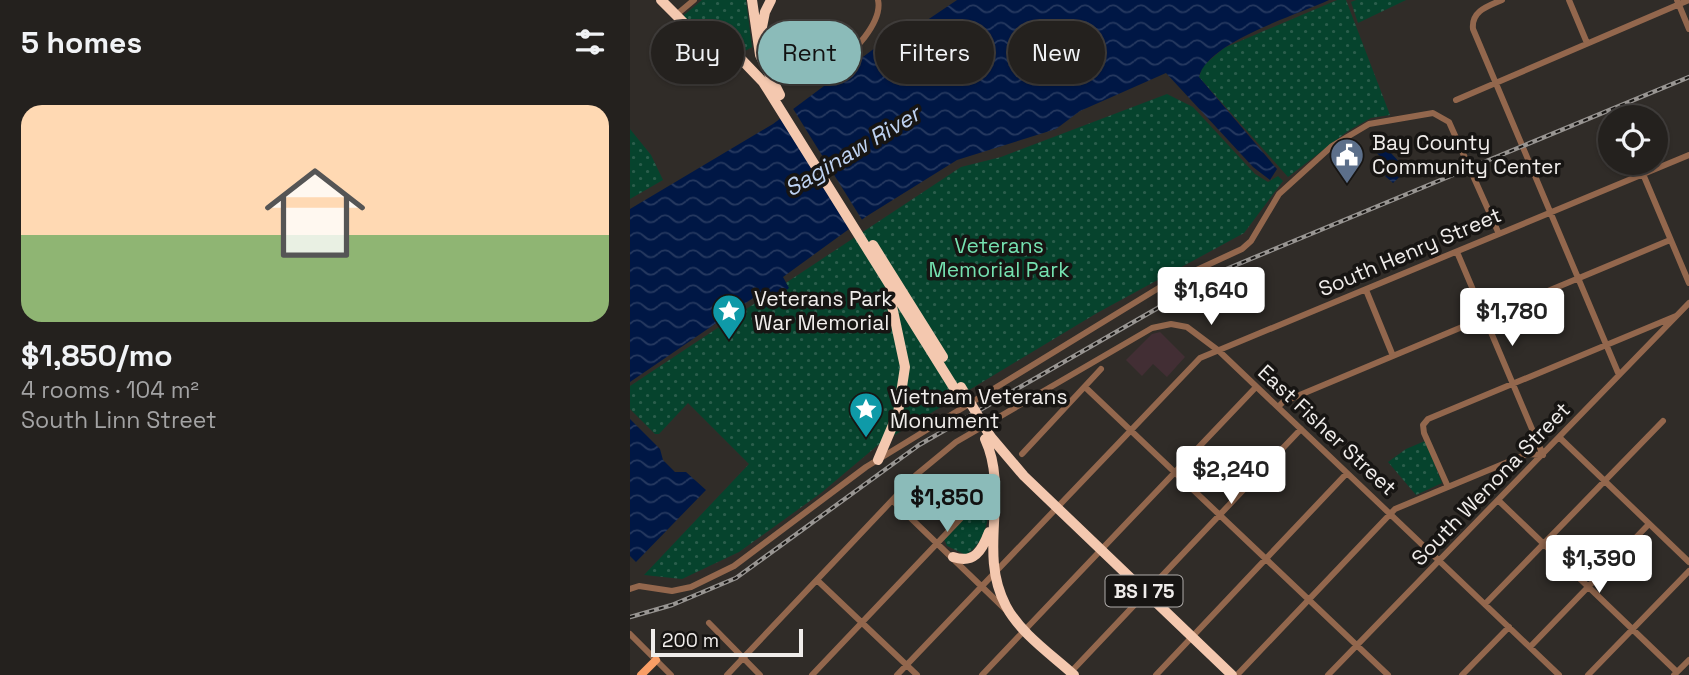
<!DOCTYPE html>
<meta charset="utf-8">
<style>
:root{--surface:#24211e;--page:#302e2b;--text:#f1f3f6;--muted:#a3a3a4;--line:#413e3c;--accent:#8bbbb9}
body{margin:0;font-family:"Space Grotesk",sans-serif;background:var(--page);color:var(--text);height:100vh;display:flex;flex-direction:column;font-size:26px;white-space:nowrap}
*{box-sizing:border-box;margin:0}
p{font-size:23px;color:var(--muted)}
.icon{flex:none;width:38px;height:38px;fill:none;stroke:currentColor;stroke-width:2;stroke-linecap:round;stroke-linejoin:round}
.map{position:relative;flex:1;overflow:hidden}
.drawer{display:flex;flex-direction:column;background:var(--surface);width:630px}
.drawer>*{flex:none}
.guide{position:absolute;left:21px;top:21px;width:665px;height:63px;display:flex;gap:14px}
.fabs{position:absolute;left:968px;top:105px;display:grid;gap:14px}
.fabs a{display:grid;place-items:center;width:70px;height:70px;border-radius:50%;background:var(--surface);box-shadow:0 2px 5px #0004,0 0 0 2px var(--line);font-size:35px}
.scale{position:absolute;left:21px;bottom:18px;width:152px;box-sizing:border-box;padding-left:7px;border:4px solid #f0edeb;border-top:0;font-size:19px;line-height:24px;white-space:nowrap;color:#f0edeb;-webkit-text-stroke:5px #171513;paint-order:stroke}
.price{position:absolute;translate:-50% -60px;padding:0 16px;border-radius:7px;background:#fff;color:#222;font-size:23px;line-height:46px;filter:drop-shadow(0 2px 4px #0008)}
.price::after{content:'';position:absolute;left:50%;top:42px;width:21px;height:16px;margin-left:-10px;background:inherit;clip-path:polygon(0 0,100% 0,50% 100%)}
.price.active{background:var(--accent);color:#111}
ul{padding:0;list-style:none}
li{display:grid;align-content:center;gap:14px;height:371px;padding:0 21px}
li+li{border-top:2px solid var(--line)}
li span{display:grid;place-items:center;height:217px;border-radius:21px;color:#555}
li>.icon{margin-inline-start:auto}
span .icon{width:126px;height:126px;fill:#fffc;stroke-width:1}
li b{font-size:30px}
h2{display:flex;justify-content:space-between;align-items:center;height:84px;padding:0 21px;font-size:30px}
.tag{padding:0 24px;border-radius:32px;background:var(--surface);box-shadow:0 2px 5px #0004,0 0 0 2px var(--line);font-size:24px;line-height:63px}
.tag.active{background:var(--accent);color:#111}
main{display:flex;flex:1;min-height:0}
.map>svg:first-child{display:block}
</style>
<main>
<section class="drawer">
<h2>5 homes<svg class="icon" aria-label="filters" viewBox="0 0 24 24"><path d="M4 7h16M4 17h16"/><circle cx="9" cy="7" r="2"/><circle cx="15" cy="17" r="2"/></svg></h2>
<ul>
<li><span style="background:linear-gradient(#ffd9b3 60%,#8fb573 0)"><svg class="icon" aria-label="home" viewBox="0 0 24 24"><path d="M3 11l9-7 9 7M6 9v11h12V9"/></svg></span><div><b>$1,850/mo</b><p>4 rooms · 104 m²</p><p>South Linn Street</p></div></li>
</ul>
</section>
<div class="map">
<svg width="1059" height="675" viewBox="0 0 1059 675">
<defs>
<pattern id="park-dots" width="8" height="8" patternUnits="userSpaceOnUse" patternTransform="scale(1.75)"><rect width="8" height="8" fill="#06432d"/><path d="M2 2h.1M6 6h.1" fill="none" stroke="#2b5e4c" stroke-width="1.8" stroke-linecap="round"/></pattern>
<pattern id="water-waves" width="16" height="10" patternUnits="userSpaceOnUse" patternTransform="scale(1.75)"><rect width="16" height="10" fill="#001745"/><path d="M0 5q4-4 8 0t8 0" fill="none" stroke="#263960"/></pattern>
</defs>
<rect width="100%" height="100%" fill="#302c28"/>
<path fill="#422e34" d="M530,332L555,357L537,377L523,364L512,376L496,360L522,334Z"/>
<path fill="url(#park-dots)" d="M72,0H116L122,47L110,54L53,20L54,15Z
M707,0H716L760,115L741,118L718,131L658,177L569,77L573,66L594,48Z
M726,0H776L728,23L721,2Z
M537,94L563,107L625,174L638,182L648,176L653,181L614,233L467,313L248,445L191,493L109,552L52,579L14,575L119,464L58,403L29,434H25L0,409V386L331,167L371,157Z
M0,129L21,155L33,180L0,199Z
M795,441L812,483L786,495L758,462L776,449Z
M360,496C359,519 356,541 336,555L317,546L314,539L353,499Z"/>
<path fill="url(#water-waves)" d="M327,0H699C667,15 577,42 569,77L647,169L640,180L623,167L536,73L450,111L426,129L327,160L237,216L153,277L159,288L135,308L126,296L0,382V209L143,124L249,45L280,28L284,29Z
M757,136L764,144L758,150L777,170L763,183L755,176L762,169L743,149Z
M0,419L30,449L33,460L45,472H56L76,490L6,562L0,556Z"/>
<path fill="#302c28" d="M162,107L234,223L221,232L149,116Z"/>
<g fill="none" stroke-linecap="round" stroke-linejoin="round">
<path stroke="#93674d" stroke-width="6" d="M872,0C858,6 841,11 843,29L989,375
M939,0L957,43
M1047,0L1059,29
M46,15L64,0
M204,66C222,55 253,22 248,0
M826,100L1059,0
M1013,174L1059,283
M827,252L913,455
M736,290L763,356
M455,387L758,675
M648,407L653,402L1040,240
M930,438L1059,562
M392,454L471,369
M818,487L794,433L793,425L798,419L1046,316
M263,501L376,610
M869,501L1047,672
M187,580L287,675
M0,589L9,586L42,591L61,587L104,566L236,467L532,286L612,249L621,241L649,194L702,146L739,124L803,113L819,122L869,234
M855,604L1033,421
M79,623L130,675
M0,634L41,675
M900,647L1019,524
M439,674L671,429
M97,675L286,475L326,442L522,328L541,324L557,327L589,351L929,675
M182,675L353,495
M267,675L570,358L1059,155
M352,675L626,387
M526,675L717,473
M607,675L765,509L897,454L913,455
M698,675L1059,303
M832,675L879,627
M958,675L1059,571
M1044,675L1059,660"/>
<path stroke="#f99e66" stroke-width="8" d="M11,675L26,660"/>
<path stroke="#f4c8af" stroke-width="10" d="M31,0L57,26L109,57L133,82L326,391
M122,0L130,55L150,95
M130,37L135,12L141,0
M243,245L313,357
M360,436L394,476L602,675
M355,439C380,493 347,552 376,606C390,633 422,655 444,675
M248,460L268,413L275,367L259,292
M323,557C344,564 352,551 359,532"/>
<g stroke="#989592" stroke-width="4.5">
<path id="rail" d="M0,617L42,605L106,578L289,445L594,270L1059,77"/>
</g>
<use href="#rail" stroke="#171513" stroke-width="2" stroke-dasharray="5" stroke-linecap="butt"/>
<path stroke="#f4c8af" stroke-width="10" d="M331,387L360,436"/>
</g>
<defs>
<g id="civic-pin" transform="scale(1.75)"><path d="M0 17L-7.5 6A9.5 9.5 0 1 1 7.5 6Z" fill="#5c6f8a" stroke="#171513"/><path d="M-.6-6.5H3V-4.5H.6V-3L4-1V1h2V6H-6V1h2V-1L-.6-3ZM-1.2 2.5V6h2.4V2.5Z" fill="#fff"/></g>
<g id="sight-pin" transform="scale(1.75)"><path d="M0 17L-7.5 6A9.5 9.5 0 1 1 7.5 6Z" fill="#0f9aa8" stroke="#171513"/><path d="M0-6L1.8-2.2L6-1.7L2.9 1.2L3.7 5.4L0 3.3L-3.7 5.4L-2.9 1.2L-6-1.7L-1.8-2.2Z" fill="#fff"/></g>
</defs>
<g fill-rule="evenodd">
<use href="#civic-pin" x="717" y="155"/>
<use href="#sight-pin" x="99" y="311"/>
<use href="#sight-pin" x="236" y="409"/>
</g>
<g text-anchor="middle" stroke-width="7" stroke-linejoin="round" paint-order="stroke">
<rect fill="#171513" stroke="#afacaa" stroke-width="2" x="475.5" y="575.5" width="77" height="31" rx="5"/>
<g font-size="19" font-weight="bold" fill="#f0edeb">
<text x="514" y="598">BS I 75</text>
</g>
<g font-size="21" fill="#f0edeb" stroke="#171513" text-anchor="start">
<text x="742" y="150">Bay County<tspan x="742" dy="24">Community Center</tspan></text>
<text x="124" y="306">Veterans Park<tspan x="124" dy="24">War Memorial</tspan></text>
<text x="260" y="404">Vietnam Veterans<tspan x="260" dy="24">Monument</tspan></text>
</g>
<g font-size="21" fill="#75e1b0" stroke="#171513">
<text x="369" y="253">Veterans<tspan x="369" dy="24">Memorial Park</tspan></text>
</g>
<g font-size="21" fill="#f0edeb" stroke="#171513">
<text transform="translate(780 252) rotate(-23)" y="7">South Henry Street</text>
<text transform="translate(697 430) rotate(43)" y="7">East Fisher Street</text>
<text transform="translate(861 484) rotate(-46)" y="7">South Wenona Street</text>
</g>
<g font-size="23" font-style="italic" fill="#bed2f1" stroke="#171513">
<text transform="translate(222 151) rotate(-31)" y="8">Saginaw River</text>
</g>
</g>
</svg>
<div class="fabs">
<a><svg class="icon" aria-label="locate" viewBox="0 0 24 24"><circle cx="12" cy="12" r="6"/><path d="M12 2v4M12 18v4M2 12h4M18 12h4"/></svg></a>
</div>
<div class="scale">200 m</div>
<b class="price" style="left:581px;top:327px">$1,640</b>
<b class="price" style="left:882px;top:348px">$1,780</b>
<b class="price" style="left:601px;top:506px">$2,240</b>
<b class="price active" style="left:317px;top:534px">$1,850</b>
<b class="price" style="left:969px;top:595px">$1,390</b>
<div class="guide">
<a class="tag">Buy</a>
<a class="tag active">Rent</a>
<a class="tag">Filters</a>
<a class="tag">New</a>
</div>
</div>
</main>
